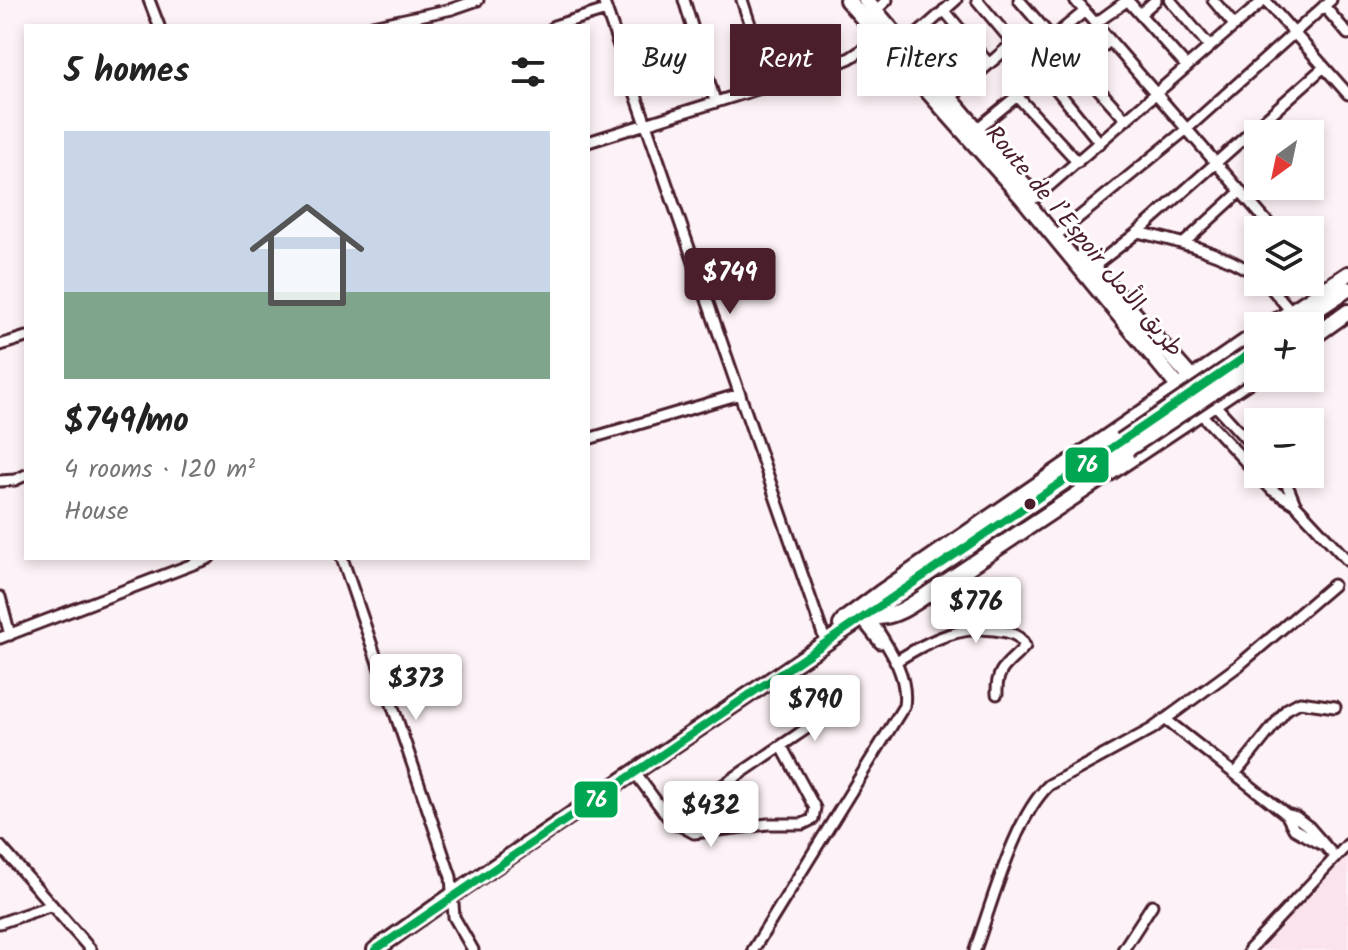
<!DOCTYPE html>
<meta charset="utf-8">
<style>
:root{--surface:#fff;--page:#f2f2f2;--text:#222;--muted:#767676;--line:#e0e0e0;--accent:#4a1f2b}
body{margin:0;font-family:Kalam,"Playpen Sans Arabic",sans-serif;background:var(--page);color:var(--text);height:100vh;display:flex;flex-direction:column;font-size:30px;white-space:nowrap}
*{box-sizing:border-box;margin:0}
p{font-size:26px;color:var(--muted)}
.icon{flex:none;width:44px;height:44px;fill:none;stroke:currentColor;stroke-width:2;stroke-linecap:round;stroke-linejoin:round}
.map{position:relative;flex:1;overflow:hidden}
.details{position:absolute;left:24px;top:24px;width:566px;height:536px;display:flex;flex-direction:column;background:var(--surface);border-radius:0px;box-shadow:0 4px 12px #0003}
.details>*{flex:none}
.banner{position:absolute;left:614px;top:24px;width:614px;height:72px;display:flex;gap:16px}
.needle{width:52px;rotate:213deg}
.fabs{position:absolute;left:1244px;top:120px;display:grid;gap:16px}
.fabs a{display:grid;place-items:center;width:80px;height:80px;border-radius:0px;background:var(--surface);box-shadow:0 4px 12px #0003;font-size:40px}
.price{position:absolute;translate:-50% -68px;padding:0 18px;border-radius:8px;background:#fff;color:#222;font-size:26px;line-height:52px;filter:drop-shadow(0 2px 4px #0008)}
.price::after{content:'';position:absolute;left:50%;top:48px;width:24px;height:18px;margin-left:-12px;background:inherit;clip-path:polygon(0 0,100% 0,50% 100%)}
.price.active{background:var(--accent);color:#fff}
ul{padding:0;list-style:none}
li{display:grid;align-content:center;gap:16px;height:424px;padding:0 40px}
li+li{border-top:2px solid var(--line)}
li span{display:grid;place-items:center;height:248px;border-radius:0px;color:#555}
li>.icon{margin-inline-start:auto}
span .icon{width:144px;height:144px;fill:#fffc;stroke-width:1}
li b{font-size:34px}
h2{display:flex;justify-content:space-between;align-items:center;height:96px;padding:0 40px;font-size:34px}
.chip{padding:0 28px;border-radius:0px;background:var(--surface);box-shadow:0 4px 12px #0003;font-size:28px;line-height:72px}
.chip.active{background:var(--accent);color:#fff}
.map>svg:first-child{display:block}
</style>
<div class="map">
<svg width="1348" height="950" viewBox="0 0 1348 950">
<rect width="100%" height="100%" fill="#fdf2f7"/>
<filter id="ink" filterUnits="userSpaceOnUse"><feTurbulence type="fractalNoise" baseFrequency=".0125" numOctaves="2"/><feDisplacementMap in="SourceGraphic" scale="16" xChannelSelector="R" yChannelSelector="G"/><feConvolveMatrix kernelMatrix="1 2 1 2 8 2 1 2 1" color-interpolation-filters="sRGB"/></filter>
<g filter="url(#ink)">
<path fill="#fbe3ed" d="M1348,856V950H1260L1284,924Z"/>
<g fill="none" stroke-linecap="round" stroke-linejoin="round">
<g stroke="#4a1f2b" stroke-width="15">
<path id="minor" d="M149,0L159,26
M603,0L826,643
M684,0L715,101
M742,0L770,85
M977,0L1013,43L1018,40H1032
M1019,0L1052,38
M1075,0L1274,230
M1170,0L1210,47
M1213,0L1235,26
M1265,0L1348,94
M1324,6L1348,34
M944,10L989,64
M875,11L887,0
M1140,14L1156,0
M1096,23L1125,2H1129L1187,67
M372,26L452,9L478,0
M554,26L606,10
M1110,41L1078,66L1126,120
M905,45L956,0
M1064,77L1032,40L1052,38L1085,11
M1017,96L1035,81L1048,79L1100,143
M951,97L1013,43
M978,128L1017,96L1078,162
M588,142L828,67L850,58L885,35
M1035,198L1264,0
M1062,231L1188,128L1331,0
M1138,232C1179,242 1222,252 1258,276
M1184,243L1241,191
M1093,267L1138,232L1324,67
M1310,273L1324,289
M1266,282L1291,311
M0,345L26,337
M1215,405L1258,452
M1200,413L1272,490L1295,504L1348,561
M588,439L740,394
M1279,474L1285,480L1295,504
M0,481L15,480L26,475
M342,558L451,877L454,917L473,950
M0,597L10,635
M861,619L880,643
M0,638L209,558
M895,662C929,640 965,622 1006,632C1015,634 1022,638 1025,646C1009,665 996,666 997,694
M1165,719L1286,814L1296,817L1309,827L1335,857
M635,773L670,820L694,833L768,824H803L813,819L815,808L782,747
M1235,774L1287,709L1300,702L1335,707
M1286,814L1294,829L1321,844
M677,825L691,807L822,718L835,715L847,719
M0,846L91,950
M0,923L52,905
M753,950L904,706C909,672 885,643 868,615
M975,950C992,904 1014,818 1049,785L1152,729L1238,666L1333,585
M1123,950L1152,905
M1249,950L1348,844"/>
</g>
<g stroke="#4a1f2b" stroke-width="20">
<path id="highway" d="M847,0L1021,196L1200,413
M866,0L1032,194
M1083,256L1215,405
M1269,326L1348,274
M1292,326L1348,289
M1310,339L1348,312
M1096,470L1128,449
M877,617C898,617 917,601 934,590L1258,374
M841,625L845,619L880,593L1258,333
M375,950L454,894L1089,465L1121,441"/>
</g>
<use href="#minor" stroke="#fff" stroke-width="9"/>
<use href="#highway" stroke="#fff" stroke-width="14"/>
<g stroke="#4a1f2b" stroke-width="20" stroke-linecap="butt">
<path id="highway-bridge" d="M1121,441L1258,348
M1128,449L1258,362"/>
</g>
<use href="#highway-bridge" stroke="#fff" stroke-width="14"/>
<g stroke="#fff" stroke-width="14">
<path id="bus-1" d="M375,950L1258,348"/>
</g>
<use href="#bus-1" stroke="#00a651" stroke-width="8"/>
</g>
</g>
<circle fill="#4a1f2b" stroke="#fff" stroke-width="3" cx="1030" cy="504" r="7"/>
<g text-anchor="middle" stroke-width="6" stroke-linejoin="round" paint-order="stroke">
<g font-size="24" fill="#4a1f2b" stroke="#fff">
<text transform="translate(1085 241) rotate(50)" y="8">Route de l’Espoir طريق الأمل</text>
</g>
</g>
<g stroke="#fff" stroke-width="3">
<rect x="1064" y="446" width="46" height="38" rx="8" fill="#00a651"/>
<rect x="573" y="780" width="46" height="39" rx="8" fill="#00a651"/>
</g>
<g font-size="22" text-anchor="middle" font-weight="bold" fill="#fff">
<text x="1087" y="472">76</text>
<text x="596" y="807">76</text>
</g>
</svg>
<div class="fabs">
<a><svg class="needle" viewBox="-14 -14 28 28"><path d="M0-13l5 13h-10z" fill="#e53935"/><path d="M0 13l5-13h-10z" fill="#767676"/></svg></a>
<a><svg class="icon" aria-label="layers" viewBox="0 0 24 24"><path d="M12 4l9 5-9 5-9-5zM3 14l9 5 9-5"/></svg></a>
<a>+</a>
<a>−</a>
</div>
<b class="price active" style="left:730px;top:316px">$749</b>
<b class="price" style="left:976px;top:645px">$776</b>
<b class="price" style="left:416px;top:722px">$373</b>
<b class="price" style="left:815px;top:743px">$790</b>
<b class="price" style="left:711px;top:849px">$432</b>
<div class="banner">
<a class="chip">Buy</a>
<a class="chip active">Rent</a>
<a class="chip">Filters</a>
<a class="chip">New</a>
</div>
<section class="details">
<h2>5 homes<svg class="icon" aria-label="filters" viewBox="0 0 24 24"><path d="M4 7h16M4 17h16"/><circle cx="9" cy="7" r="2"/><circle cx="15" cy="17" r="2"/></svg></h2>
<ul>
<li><span style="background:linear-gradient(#c9d6e8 65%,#7fa58c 0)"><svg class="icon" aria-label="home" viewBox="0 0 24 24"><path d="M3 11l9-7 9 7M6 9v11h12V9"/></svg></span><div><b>$749/mo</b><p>4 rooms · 120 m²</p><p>House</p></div></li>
</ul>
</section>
</div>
